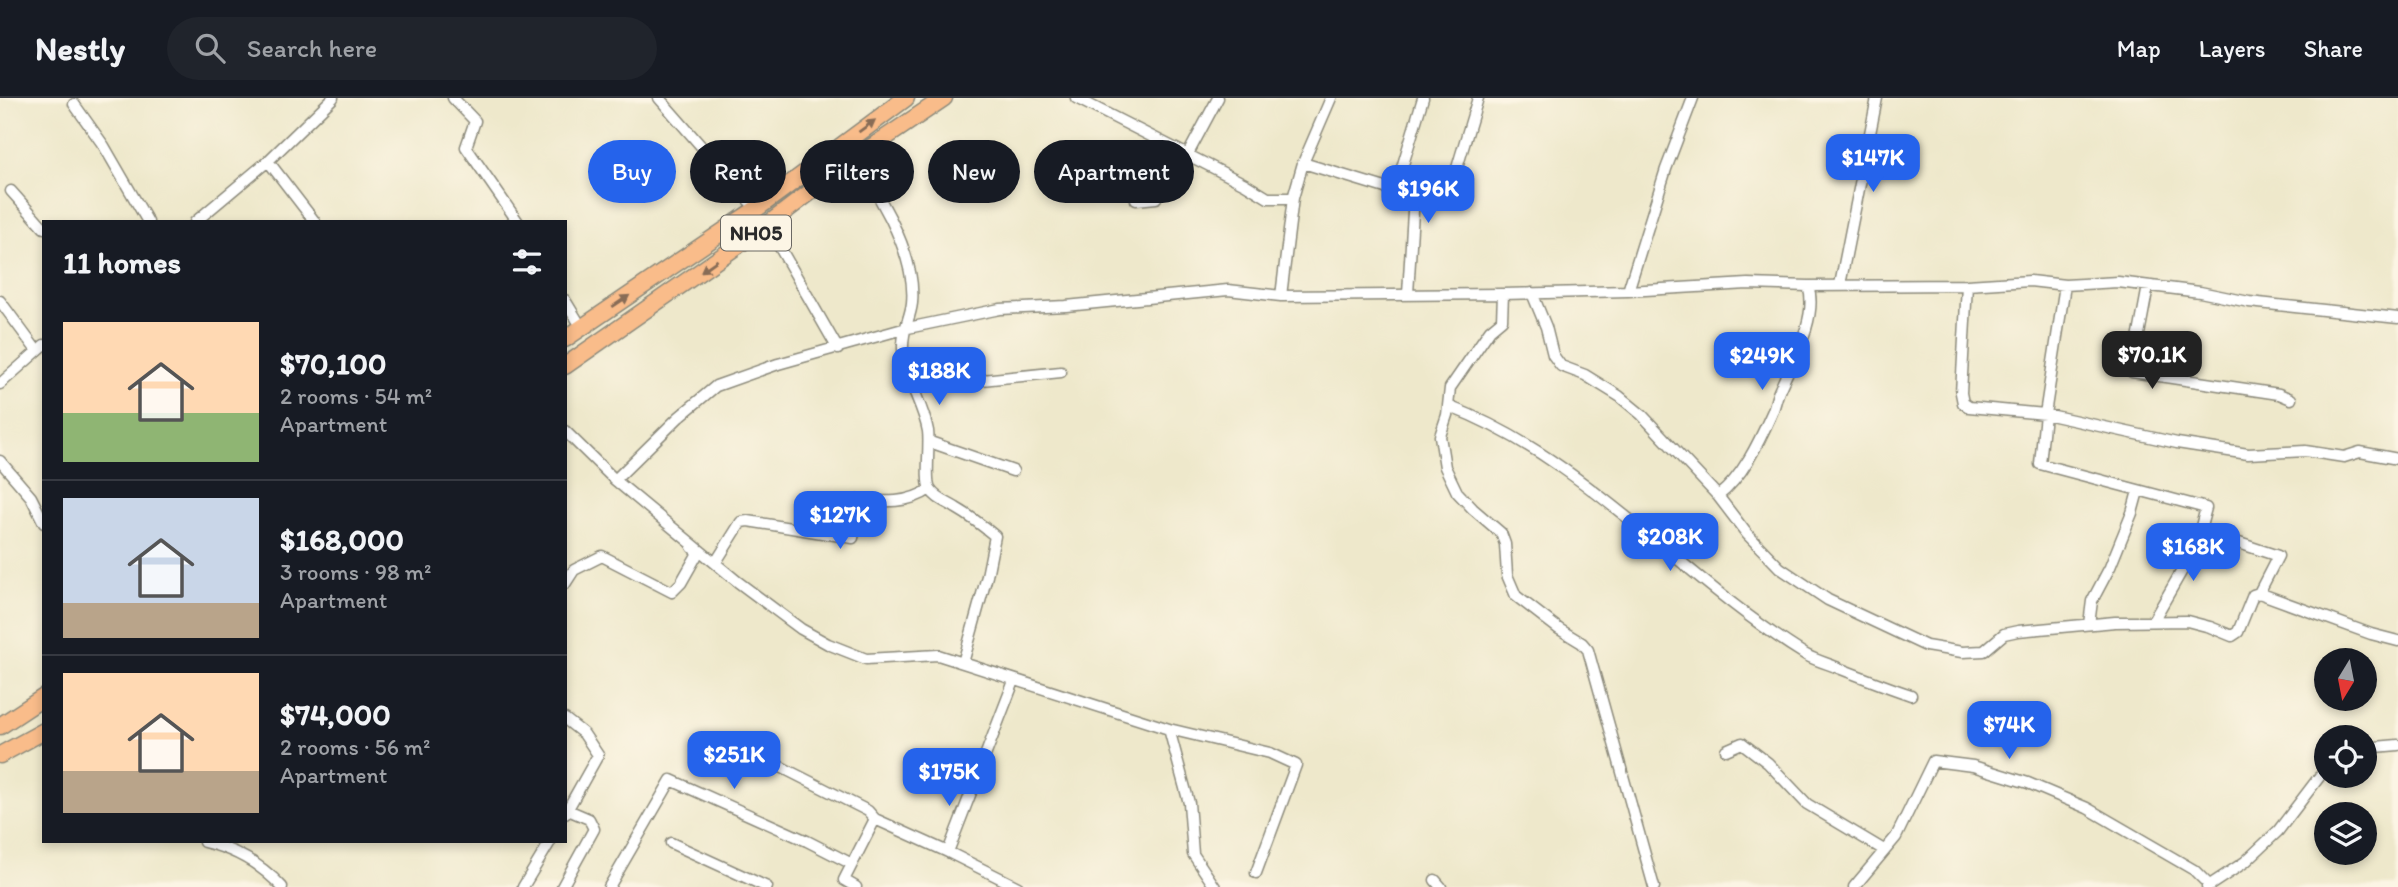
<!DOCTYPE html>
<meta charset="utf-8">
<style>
:root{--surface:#171b24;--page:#20242c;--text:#f1f3f6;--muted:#9ea1a6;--line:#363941;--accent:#2563eb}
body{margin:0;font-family:Itim,sans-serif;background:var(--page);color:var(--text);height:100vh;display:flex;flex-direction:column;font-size:26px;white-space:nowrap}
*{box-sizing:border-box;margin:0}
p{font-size:23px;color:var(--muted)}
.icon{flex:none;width:38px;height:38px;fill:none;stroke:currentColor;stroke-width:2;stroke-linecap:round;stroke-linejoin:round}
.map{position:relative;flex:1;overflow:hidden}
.side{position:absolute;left:42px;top:122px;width:525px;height:623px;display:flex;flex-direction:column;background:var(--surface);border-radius:0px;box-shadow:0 4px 10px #0003}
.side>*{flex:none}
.hud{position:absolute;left:588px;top:42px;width:665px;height:63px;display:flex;gap:14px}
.needle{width:46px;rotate:190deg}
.controls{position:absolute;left:2314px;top:550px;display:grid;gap:14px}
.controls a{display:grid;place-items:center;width:63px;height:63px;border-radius:50%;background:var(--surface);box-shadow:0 4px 10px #0003;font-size:35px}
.price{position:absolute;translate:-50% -60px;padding:0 16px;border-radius:14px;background:var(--accent);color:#fff;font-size:23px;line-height:46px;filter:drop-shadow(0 2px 4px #0008)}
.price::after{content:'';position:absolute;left:50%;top:42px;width:21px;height:16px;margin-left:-10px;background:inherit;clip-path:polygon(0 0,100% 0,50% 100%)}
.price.active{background:#222;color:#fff}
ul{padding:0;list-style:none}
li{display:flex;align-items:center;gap:21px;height:175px;padding:0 21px}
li+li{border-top:2px solid var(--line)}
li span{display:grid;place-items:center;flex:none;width:196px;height:140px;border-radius:0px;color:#555}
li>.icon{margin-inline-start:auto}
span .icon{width:84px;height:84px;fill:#fffc;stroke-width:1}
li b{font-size:30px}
h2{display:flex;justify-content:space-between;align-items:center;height:84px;padding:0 21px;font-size:30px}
.chip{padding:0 24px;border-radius:32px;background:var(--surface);box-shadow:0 4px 10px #0003;font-size:24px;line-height:63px}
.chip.active{background:var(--accent);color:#fff}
header{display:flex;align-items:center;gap:42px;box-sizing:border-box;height:98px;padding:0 35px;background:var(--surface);border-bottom:2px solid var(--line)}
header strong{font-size:33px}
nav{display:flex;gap:38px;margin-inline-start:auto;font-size:24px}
.search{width:490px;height:63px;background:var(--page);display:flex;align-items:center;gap:18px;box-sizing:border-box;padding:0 24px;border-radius:38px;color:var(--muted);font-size:26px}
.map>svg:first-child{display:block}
</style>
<header>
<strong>Nestly</strong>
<div class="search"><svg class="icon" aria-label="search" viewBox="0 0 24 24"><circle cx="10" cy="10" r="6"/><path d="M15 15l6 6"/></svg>Search here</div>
<nav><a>Map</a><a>Layers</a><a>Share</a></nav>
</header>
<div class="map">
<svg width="2398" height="789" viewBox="0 0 2398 789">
<rect width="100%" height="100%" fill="#fcf5e5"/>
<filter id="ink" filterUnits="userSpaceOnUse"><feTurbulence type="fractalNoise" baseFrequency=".0143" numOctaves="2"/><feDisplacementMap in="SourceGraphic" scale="14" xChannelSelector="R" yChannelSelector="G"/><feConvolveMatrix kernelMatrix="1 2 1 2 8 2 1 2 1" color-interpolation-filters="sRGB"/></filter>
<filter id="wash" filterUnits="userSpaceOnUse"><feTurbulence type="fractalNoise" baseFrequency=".00686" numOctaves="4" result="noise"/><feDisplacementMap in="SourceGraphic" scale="28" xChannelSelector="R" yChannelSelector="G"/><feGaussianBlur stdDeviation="1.57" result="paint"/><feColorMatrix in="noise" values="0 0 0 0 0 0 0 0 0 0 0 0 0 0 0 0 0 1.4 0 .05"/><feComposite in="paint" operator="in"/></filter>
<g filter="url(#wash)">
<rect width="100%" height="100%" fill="#eee8cb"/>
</g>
<g filter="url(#ink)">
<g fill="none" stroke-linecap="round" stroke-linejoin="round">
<g stroke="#8c8a7b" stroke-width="13">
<path id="minor" d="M453,0L475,23L466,49L518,124
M659,0L756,111
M1076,0L1245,86L1268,100H1293L1281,198
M74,6L104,48L148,124
M842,46C873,84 917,154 912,205C910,222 902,231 903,251C904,280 923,305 928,333C930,348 925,382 930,391C936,401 947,404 956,410C970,418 983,428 995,438L987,478L963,565
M1188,56L1218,0
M268,63L315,124
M1303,65L1395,93L1423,0
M11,93L44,130
M1395,93L1414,97L1408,196
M1414,97L1448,100L1478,0
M1293,100L1303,65L1331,0
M1136,102L1156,100L1182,54
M195,124L268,63L333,0
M767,127L838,251
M1840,187L1877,0
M1967,187L1961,295L1963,305L1969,309L2045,316L2177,345L2248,356L2305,353L2344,359L2360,354L2398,361
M2065,187L2045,316L2040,366L2206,410L2200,432L2278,458L2259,495
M2148,188L2132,274L2279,296L2291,301
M1628,193L1666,71L1693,0
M1532,195L1546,229L1553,257L1561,268L1585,277L1619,298L1642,317L1718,398L1747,436L1780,470L1828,502L1926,548L1962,554L1984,553L2004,536L2018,533L2115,524L2187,523L2210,529L2232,538L2238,534L2253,497L2259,495L2371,536L2398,543
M1503,196L1502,222L1490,232L1450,290L1447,317L1440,338L1445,369L1457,394L1473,411L1501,435L1505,446L1507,477L1516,498L1559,531L1582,545L1588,552L1654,789
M565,202L582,230
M0,203L37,253
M0,286L44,247
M914,289L1061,274
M1448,308C1586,360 1682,481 1806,557C1817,563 1829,566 1841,571C1864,580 1887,589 1911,597
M565,333L615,382L738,484L801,531L828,546L866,561L938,557L1169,631L1189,705L1193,756L1215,789
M930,344L1013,373
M0,363L31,399L44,425
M615,382L679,319L716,288L778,266L903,231L1000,211L1066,208L1228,192L1281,198L1503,196L1628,193L1748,186L1808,188L1967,187L2030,183L2065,187L2118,184L2200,194L2249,204L2398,220
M1718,398C1742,380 1759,344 1771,317C1775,309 1776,299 1780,291C1792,263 1819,219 1808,188
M716,464L741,424L748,423L853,440L859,402C884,404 909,406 930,391
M565,486L574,472L602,458L672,494L681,485L698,455L692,449
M2153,523L2188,462L2200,432
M2089,526L2092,503L2110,469L2132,415L2138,393
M1014,583L948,754L1018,789
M565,621L584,636L598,657L565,716
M1169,631L1270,655L1296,667L1256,775
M729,646L783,670L868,713L875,721L844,782L856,789
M2364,650L2398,647
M1726,652L1742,645L1768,665L1807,706L1884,752
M875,721L948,754
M204,744C234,751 261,766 282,789
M671,745L767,789
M1435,782L1441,789
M523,789L550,744
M562,789L594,731L589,721L568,712
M609,789L671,682L807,743L852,766
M1854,789L1896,739L1933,663L1973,668L2028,685L2087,710L2194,772L2210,788
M2207,789L2245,764L2278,733L2326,670"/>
</g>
<g stroke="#8c8a7b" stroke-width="19">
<path id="trunk" d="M565,241L756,111L906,0
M565,268L767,127L854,61L944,0
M0,628L44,599
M0,657L44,633"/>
</g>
<use href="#minor" stroke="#fff" stroke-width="10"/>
<use href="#trunk" stroke="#f9bc8a" stroke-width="16"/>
</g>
<defs><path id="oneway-solid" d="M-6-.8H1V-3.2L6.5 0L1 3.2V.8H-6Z" transform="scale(1.75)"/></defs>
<g fill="#886c56">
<use href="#oneway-solid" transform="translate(867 28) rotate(-36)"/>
<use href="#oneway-solid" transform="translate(709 168) rotate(145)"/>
<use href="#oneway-solid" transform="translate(621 203) rotate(-34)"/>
</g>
</g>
<g text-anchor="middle" stroke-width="7" stroke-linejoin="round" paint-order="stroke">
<rect fill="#fcf5e5" stroke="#6a6863" stroke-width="2" x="721" y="117.5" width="70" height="35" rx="5"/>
<g font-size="21" font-weight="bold" fill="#2b2b2b">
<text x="756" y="142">NH05</text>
</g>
</g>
</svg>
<div class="controls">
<a><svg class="needle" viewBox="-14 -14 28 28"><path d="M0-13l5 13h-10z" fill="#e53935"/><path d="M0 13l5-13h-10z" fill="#9ea1a6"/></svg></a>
<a><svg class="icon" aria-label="locate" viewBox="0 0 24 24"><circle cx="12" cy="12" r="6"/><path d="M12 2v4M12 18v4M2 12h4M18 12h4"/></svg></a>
<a><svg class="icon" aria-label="layers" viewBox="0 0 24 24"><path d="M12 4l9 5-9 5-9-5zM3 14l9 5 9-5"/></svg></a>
</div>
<b class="price" style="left:1873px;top:96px">$147K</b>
<b class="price" style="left:1428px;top:127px">$196K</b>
<b class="price active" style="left:2152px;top:293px">$70.1K</b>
<b class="price" style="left:1762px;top:294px">$249K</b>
<b class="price" style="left:939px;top:309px">$188K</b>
<b class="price" style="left:840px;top:453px">$127K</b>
<b class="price" style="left:1670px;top:475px">$208K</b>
<b class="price" style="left:2193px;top:485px">$168K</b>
<b class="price" style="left:2009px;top:663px">$74K</b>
<b class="price" style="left:734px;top:693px">$251K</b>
<b class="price" style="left:949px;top:710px">$175K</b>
<div class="hud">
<a class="chip active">Buy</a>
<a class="chip">Rent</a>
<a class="chip">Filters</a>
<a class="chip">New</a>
<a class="chip">Apartment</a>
</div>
<section class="side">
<h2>11 homes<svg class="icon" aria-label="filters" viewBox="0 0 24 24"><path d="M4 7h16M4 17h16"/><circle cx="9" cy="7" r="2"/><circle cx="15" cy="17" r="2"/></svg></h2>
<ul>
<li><span style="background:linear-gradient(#ffd9b3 65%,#8fb573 0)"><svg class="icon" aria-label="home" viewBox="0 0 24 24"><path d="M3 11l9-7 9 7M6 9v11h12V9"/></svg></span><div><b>$70,100</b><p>2 rooms · 54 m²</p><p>Apartment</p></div></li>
<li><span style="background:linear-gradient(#c9d6e8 75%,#b9a48a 0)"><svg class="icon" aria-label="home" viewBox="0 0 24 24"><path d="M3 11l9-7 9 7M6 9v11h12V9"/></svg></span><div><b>$168,000</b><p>3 rooms · 98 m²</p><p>Apartment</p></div></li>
<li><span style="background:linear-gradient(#ffd9b3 70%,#b9a48a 0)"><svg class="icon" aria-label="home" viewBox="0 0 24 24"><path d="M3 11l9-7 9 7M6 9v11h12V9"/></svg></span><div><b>$74,000</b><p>2 rooms · 56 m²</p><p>Apartment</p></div></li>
</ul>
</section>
</div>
